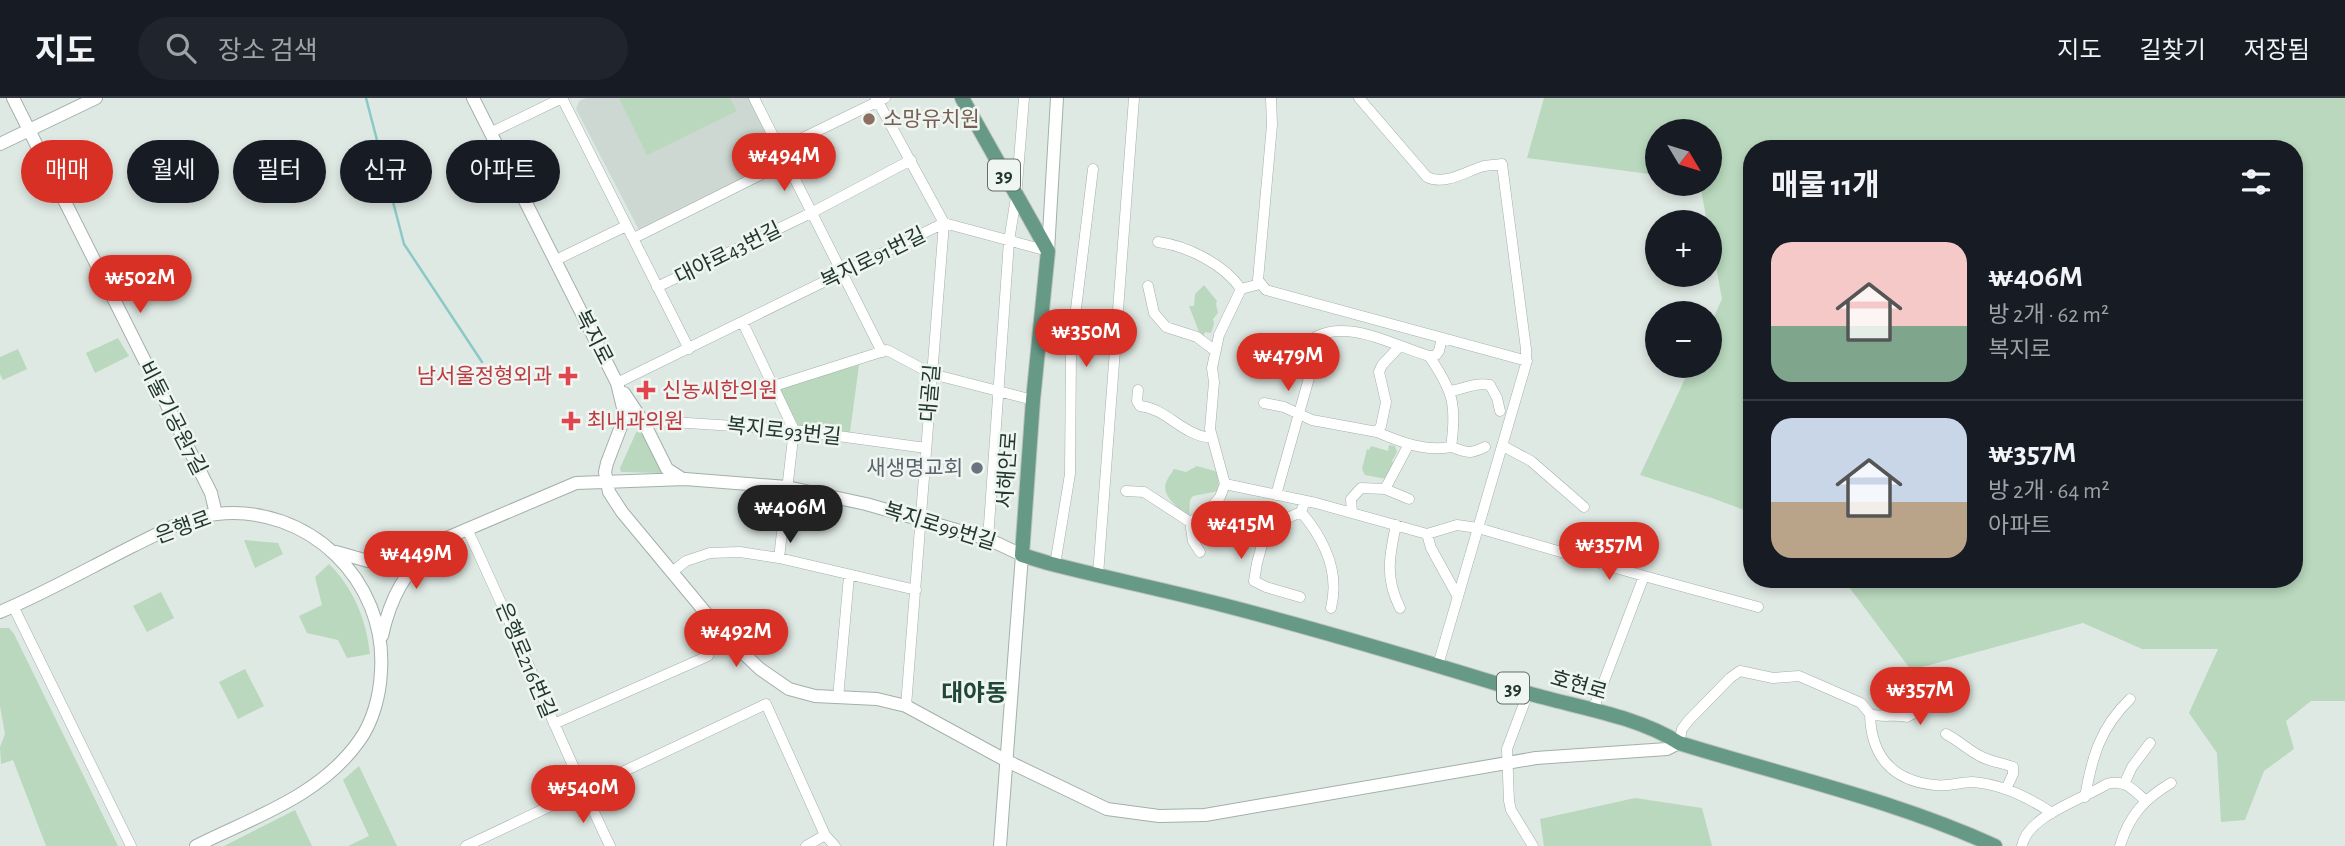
<!DOCTYPE html>
<html lang="ko">
<meta charset="utf-8">
<style>
:root{--surface:#171b24;--page:#20242c;--text:#f1f3f6;--muted:#9ea1a6;--line:#363941;--accent:#d93025}
body{margin:0;font-family:"Alegreya Sans","Noto Sans KR",sans-serif;background:var(--page);color:var(--text);height:100vh;display:flex;flex-direction:column;font-size:26px;white-space:nowrap}
*{box-sizing:border-box;margin:0}
p{font-size:23px;color:var(--muted)}
.icon{flex:none;width:38px;height:38px;fill:none;stroke:currentColor;stroke-width:2;stroke-linecap:round;stroke-linejoin:round}
.map{position:relative;flex:1;overflow:hidden}
.drawer{position:absolute;left:1743px;top:42px;width:560px;height:448px;display:flex;flex-direction:column;background:var(--surface);border-radius:28px;box-shadow:0 4px 10px #0003}
.drawer>*{flex:none}
.top-card{position:absolute;left:21px;top:42px;width:665px;height:63px;display:flex;gap:14px}
.needle{width:46px;rotate:128deg}
.controls{position:absolute;left:1645px;top:21px;display:grid;gap:14px}
.controls a{display:grid;place-items:center;width:77px;height:77px;border-radius:50%;background:var(--surface);box-shadow:0 4px 10px #0003;font-size:35px}
.price{position:absolute;translate:-50% -60px;padding:0 16px;border-radius:24px;background:var(--accent);color:#fff;font-size:23px;line-height:46px;filter:drop-shadow(0 2px 4px #0008)}
.price::after{content:'';position:absolute;left:50%;top:42px;width:21px;height:16px;margin-left:-10px;background:inherit;clip-path:polygon(0 0,100% 0,50% 100%)}
.price.on{background:#222;color:#fff}
ul{padding:0;list-style:none}
li{display:flex;align-items:center;gap:21px;height:175px;padding:0 28px}
li+li{border-top:2px solid var(--line)}
li span{display:grid;place-items:center;flex:none;width:196px;height:140px;border-radius:21px;color:#555}
li>.icon{margin-inline-start:auto}
span .icon{width:84px;height:84px;fill:#fffc;stroke-width:1}
li b{font-size:30px}
h2{display:flex;justify-content:space-between;align-items:center;height:84px;padding:0 28px;font-size:30px}
.pill{padding:0 24px;border-radius:32px;background:var(--surface);box-shadow:0 4px 10px #0003;font-size:24px;line-height:63px}
.pill.on{background:var(--accent);color:#fff}
header{display:flex;align-items:center;gap:42px;box-sizing:border-box;height:98px;padding:0 35px;background:var(--surface);border-bottom:2px solid var(--line)}
header strong{font-size:33px}
nav{display:flex;gap:38px;margin-inline-start:auto;font-size:24px}
.search{width:490px;height:63px;background:var(--page);display:flex;align-items:center;gap:18px;box-sizing:border-box;padding:0 24px;border-radius:38px;color:var(--muted);font-size:26px}
.map>svg:first-child{display:block}
</style>
<header>
<strong>지도</strong>
<div class="search"><svg class="icon" aria-label="search" viewBox="0 0 24 24"><circle cx="10" cy="10" r="6"/><path d="M15 15l6 6"/></svg>장소 검색</div>
<nav><a>지도</a><a>길찾기</a><a>저장됨</a></nav>
</header>
<div class="map">
<svg width="2345" height="748" viewBox="0 0 2345 748">
<rect width="100%" height="100%" fill="#dfe9e3"/>
<path fill="#cdd8d2" d="M586,0H749L781,62L639,132L576,11L579,3Z"/>
<path fill="#b9d8bd" d="M619,0H730L737,13L647,57Z
M1544,0H2345V603H2311L2286,623L2294,651L2264,673L2245,722L2221,724L2217,655L2189,615L2218,551H2142L2083,525L1911,572L1843,481H2294V51H1752V415L1712,400L1640,377L1691,268H1710V227L1722,201L1710,136V124H1707L1700,86H1710V33H1657V77L1527,60Z
M1204,187L1217,203L1216,206L1218,215L1213,221L1214,226L1211,235L1205,234L1203,239H1201L1189,208H1194L1195,196Z
M118,240L129,258L95,275L86,255Z
M18,251L27,271L3,282L0,276V259Z
M859,267L850,334L798,328L779,290L780,288Z
M639,328L662,372L661,375L621,374L620,370Z
M1389,347L1395,348L1397,354L1392,363L1394,366L1386,381L1365,377L1362,371L1367,351L1369,352L1371,348L1388,353Z
M1197,368L1218,374L1219,393L1193,398L1190,402L1189,418C1182,415 1180,412 1175,407C1161,392 1163,387 1174,371L1186,374Z
M244,442L278,445L283,456L255,470Z
M329,466C354,491 366,521 370,556L347,560L338,542L307,535L299,518L322,507L315,479Z
M161,494L174,520L147,534L133,508Z
M0,530H9L14,536L118,748H46L13,662L1,666L0,649L5,636L0,608Z
M245,571L264,608L238,621L219,584Z
M359,668L397,748H348L369,738L343,682Z
M1635,700L1702,710L1712,748H1544L1540,721Z
M295,712L312,748H224Z"/>
<g fill="none" stroke-linecap="round" stroke-linejoin="round">
<path stroke="#8bc9c9" stroke-width="2.5" d="M366,0L404,146L482,264"/>
<g stroke="#a3b0a9" stroke-width="11">
<path id="minor" d="M562,0L689,251
M754,0L882,254
M876,0L944,125L906,608
M1271,0L1272,27L1258,182L1266,192L1527,263
M1359,0L1427,79C1445,88 1466,73 1484,68C1490,67 1496,67 1502,66L1526,251V266L1438,567
M490,35L562,0
M780,51L885,0
M634,140L786,64
M1158,144C1187,148 1224,166 1241,191
M556,162L626,128
M1148,188L1154,215L1166,229L1197,239L1214,252
M657,189L811,115L911,62
M743,225L794,332L779,460
M1429,258C1453,293 1457,307 1451,349C1468,354 1468,357 1485,349
M617,285L944,125L1048,153
M774,288L887,252L932,276L1033,302
M1138,292L1137,303L1140,308C1168,311 1181,337 1212,340
M1450,293C1465,291 1474,284 1490,287L1497,300L1500,313
M1264,305L1284,309L1312,322L1377,334L1381,328L1386,304L1379,274L1382,267L1400,248
M642,322L794,332L926,350
M1377,334C1400,344 1426,354 1451,349
M1503,348L1531,363L1584,409
M1225,386L1316,405L1427,436L1457,427L1478,430L1644,478L1593,612
M1385,391L1409,401
M1126,393L1144,394L1190,424
M1276,397L1309,280L1300,252C1333,211 1391,247 1429,258L1436,257L1439,253L1442,240
M1301,414C1324,441 1340,474 1331,510
M1352,414L1351,401L1361,390L1385,391L1409,346
M1396,427C1389,459 1385,480 1400,510
M467,431C517,536 560,644 610,748
M1427,436L1431,450L1458,499
M988,441L1009,143L1016,99L1024,0
M1200,454L1193,443L1190,424L1210,411L1220,399L1225,386L1210,331L1214,284L1212,270L1219,237L1241,191L1260,186
M1055,467L1070,376L1071,252L1093,71
M672,474L686,463L710,455L740,454L779,460L916,492
M1098,477L1134,0
M1644,478L1758,509
M1300,499L1266,489L1254,483L1257,465L1266,432L1270,428L1301,414L1305,403
M13,508L131,748
M1528,595L1507,651L1509,703L1511,712L1533,748
M838,600L849,478
M1870,616C1883,620 1894,616 1907,619L1914,615L1949,579
M554,626L708,558
M1946,636C1958,642 1968,652 1980,658C1988,663 2003,665 2013,669V676L2006,691
M1679,645L1682,631L1688,623L1730,580L1740,573L1773,580L1799,578L1861,605L1870,616C1871,658 1892,683 1935,687C1947,689 1960,684 1972,684C2002,686 2028,699 2052,715
M2125,684L2132,669L2150,645
M2085,699C2092,659 2100,630 2130,601
M466,748L766,606L825,737L835,748
M806,748L825,737
M2022,748C2027,718 2083,701 2107,686C2125,681 2132,691 2145,702
M2120,748C2129,718 2144,701 2171,685"/>
</g>
<g stroke="#a3b0a9" stroke-width="14">
<path id="tertiary" d="M13,0L211,395L216,416
M473,0L617,285L625,318L607,365L605,374L609,394L622,414L725,538L760,571L789,591L815,598L877,601L906,608L1007,663L1107,711L1159,718L1205,717L1536,660L1667,651L1679,645
M0,46L96,0
M624,295L644,325L667,371L681,380
M336,454L368,463L391,460L449,439L576,385L685,381L787,389L866,406L988,441L1022,457
M0,514C45,495 89,470 133,448C160,435 186,419 217,416C308,406 387,482 381,573C380,597 373,624 359,643C320,698 254,719 196,748
M382,538C390,501 405,471 436,448"/>
</g>
<g stroke="#9fb3a9" stroke-width="14">
<path id="secondary" d="M1048,153L1057,0
M1000,748L1022,457"/>
</g>
<g stroke="#bdc3c0" stroke-width="16">
<path id="primary" d="M962,0L1048,153L1033,302L1022,457L1048,465C1106,480 1165,492 1223,507C1324,533 1424,563 1524,594C1573,609 1636,617 1679,645C1785,678 1894,702 1995,748"/>
</g>
<use href="#minor" stroke="#fff" stroke-width="10"/>
<use href="#tertiary" stroke="#fff" stroke-width="12"/>
<use href="#secondary" stroke="#fff" stroke-width="12"/>
<use href="#primary" stroke="#679a86" stroke-width="14"/>
</g>
<circle fill="#8d6e63" stroke="#eff6f1" stroke-width="2.5" cx="869" cy="21" r="7"/>
<g fill="#e0444e" stroke="#eff6f1" stroke-width="2.5">
<path d="M564.5 267.5h7v7h7v7h-7v7h-7v-7h-7v-7h7z"/>
<path d="M642.5 281.5h7v7h7v7h-7v7h-7v-7h-7v-7h7z"/>
<path d="M567.5 312.5h7v7h7v7h-7v7h-7v-7h-7v-7h7z"/>
</g>
<circle fill="#6b7280" stroke="#eff6f1" stroke-width="2.5" cx="977" cy="370" r="7"/>
<g text-anchor="middle" stroke-width="5" stroke-linejoin="round" paint-order="stroke">
<g fill="#eff6f1" stroke="#607068" stroke-width="2">
<rect x="988" y="61.5" width="32" height="31" rx="5"/>
<rect x="1497" y="574.5" width="32" height="31" rx="5"/>
</g>
<g font-size="19" font-weight="bold" fill="#22372e">
<text x="1004" y="84">39</text>
<text x="1513" y="597">39</text>
</g>
<g font-size="21" fill="#785e54" stroke="#eff6f1" text-anchor="start">
<text x="883" y="28">소망유치원</text>
</g>
<g font-size="21" fill="#22372e" stroke="#eff6f1">
<text transform="translate(728 155) rotate(-26)" y="7">대야로43번길</text>
<text transform="translate(873 160) rotate(-26)" y="7">복지로91번길</text>
<text transform="translate(594 239) rotate(63)" y="7">복지로</text>
<text transform="translate(930 295) rotate(-85)" y="7">대골길</text>
<text transform="translate(173 320) rotate(63)" y="7">비둘기공원7길</text>
<text transform="translate(784 333) rotate(6)" y="7">복지로93번길</text>
<text transform="translate(1007 372) rotate(-86)" y="7">서해안로</text>
<text transform="translate(940 428) rotate(17)" y="7">복지로99번길</text>
<text transform="translate(183 429) rotate(-20)" y="7">은행로</text>
<text transform="translate(526 562) rotate(67)" y="7">은행로216번길</text>
<text transform="translate(1579 587) rotate(16)" y="7">호현로</text>
</g>
<g font-size="21" fill="#be3a42" stroke="#eff6f1" text-anchor="start">
<text x="552" y="285" text-anchor="end">남서울정형외과</text>
<text x="662" y="299">신농씨한의원</text>
<text x="587" y="330">최내과의원</text>
</g>
<g font-size="21" fill="#5b616d" stroke="#eff6f1" text-anchor="end">
<text x="963" y="377">새생명교회</text>
</g>
<g font-size="24" font-weight="bold" fill="#204738" stroke="#eff6f1">
<text x="974" y="603">대야동</text>
</g>
</g>
</svg>
<div class="controls">
<a><svg class="needle" viewBox="-14 -14 28 28"><path d="M0-13l5 13h-10z" fill="#e53935"/><path d="M0 13l5-13h-10z" fill="#9ea1a6"/></svg></a>
<a>+</a>
<a>−</a>
</div>
<b class="price" style="left:784px;top:95px">₩494M</b>
<b class="price" style="left:140px;top:217px">₩502M</b>
<b class="price" style="left:1086px;top:271px">₩350M</b>
<b class="price" style="left:1288px;top:295px">₩479M</b>
<b class="price on" style="left:790px;top:447px">₩406M</b>
<b class="price" style="left:1241px;top:463px">₩415M</b>
<b class="price" style="left:1609px;top:484px">₩357M</b>
<b class="price" style="left:416px;top:493px">₩449M</b>
<b class="price" style="left:736px;top:571px">₩492M</b>
<b class="price" style="left:1920px;top:629px">₩357M</b>
<b class="price" style="left:583px;top:727px">₩540M</b>
<div class="top-card">
<a class="pill on">매매</a>
<a class="pill">월세</a>
<a class="pill">필터</a>
<a class="pill">신규</a>
<a class="pill">아파트</a>
</div>
<section class="drawer">
<h2>매물 11개<svg class="icon" aria-label="filters" viewBox="0 0 24 24"><path d="M4 7h16M4 17h16"/><circle cx="9" cy="7" r="2"/><circle cx="15" cy="17" r="2"/></svg></h2>
<ul>
<li><span style="background:linear-gradient(#f6c9c9 60%,#7fa58c 0)"><svg class="icon" aria-label="home" viewBox="0 0 24 24"><path d="M3 11l9-7 9 7M6 9v11h12V9"/></svg></span><div><b>₩406M</b><p>방 2개 · 62 m²</p><p>복지로</p></div></li>
<li><span style="background:linear-gradient(#c9d6e8 60%,#b9a48a 0)"><svg class="icon" aria-label="home" viewBox="0 0 24 24"><path d="M3 11l9-7 9 7M6 9v11h12V9"/></svg></span><div><b>₩357M</b><p>방 2개 · 64 m²</p><p>아파트</p></div></li>
</ul>
</section>
</div>
